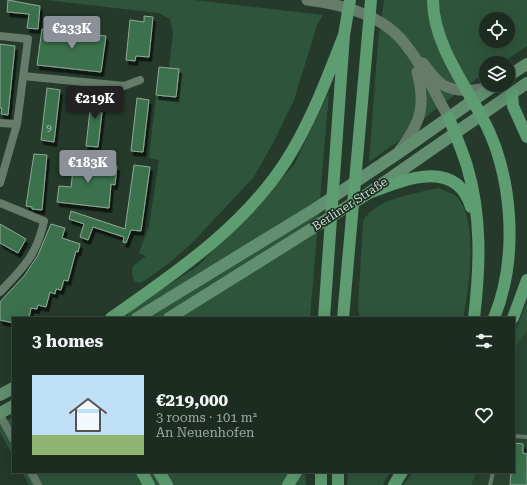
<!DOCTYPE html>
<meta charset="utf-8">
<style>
:root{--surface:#1c2c20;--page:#29382d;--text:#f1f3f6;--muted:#a0a7a5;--line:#3a483e;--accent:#8c9099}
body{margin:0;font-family:"Roboto Serif",serif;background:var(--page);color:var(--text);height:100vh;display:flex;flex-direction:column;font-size:15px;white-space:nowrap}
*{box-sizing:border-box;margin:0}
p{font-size:13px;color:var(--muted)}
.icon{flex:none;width:22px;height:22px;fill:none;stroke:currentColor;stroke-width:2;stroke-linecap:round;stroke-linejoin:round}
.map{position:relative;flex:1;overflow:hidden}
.sheet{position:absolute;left:12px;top:317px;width:503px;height:156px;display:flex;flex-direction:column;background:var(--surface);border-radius:0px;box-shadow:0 4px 16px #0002,0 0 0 1px var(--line)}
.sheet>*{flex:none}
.tools{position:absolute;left:479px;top:12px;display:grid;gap:8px}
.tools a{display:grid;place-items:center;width:36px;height:36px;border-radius:50%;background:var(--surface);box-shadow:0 4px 16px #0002,0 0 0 1px var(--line);font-size:20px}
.price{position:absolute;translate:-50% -34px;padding:0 9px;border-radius:4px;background:var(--accent);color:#fff;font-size:13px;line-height:26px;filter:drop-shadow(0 1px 2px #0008)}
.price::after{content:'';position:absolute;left:50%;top:24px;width:12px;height:9px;margin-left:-6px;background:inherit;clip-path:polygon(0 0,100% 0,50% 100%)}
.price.on{background:#222;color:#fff}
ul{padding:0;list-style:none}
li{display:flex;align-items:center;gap:12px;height:100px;padding:0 20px}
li+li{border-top:1px solid var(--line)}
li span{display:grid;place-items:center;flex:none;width:112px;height:80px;border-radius:0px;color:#555}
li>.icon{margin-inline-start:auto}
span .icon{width:48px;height:48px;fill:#fffc;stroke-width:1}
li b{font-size:17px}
h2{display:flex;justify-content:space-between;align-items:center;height:48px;padding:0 20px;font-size:17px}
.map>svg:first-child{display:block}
</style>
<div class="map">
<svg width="527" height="485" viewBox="0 0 527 485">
<defs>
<filter id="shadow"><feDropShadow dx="2.5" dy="4.5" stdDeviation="0" flood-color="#0009"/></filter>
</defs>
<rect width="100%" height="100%" fill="#253a2b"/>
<path fill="#2a4532" d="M527,331V485H472L476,472H514V350Z"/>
<path fill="#2e553b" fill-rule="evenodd" d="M46,0H194L323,15L317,25L294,100L272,145L253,178L191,244L168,264L141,283L134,281L132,274L133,266L146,256L139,253L149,226L159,160L149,158L156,95L176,97L179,69L169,68L173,33L170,19L159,13Z
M384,0H527V46L502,63H486V72L432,112L401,139L369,162L378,42ZM486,19H508V41H486Z
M329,92L310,318H127L129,310L198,266L294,165Z
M438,188C443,191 454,193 457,197C479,221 469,289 463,318H360L358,308L363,221C376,198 414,194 438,188Z
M527,302V331L514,350V334Z
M13,417V456L0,432V424Z
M22,472H305L306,485H29Z
M348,472H390L383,485H347Z
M413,472H476L472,485H403Z"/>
<path fill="#3a714d" stroke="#91a997" filter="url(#shadow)" d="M8,0L40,6L38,29L27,28L29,14L7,12Z
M144,16L153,17L149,57L136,56L135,61L126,60L130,20L144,22Z
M42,29L106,36L101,72L37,65Z
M0,44L15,46L8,115L1,114L2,108H0Z
M159,67L179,69L176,97L156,95Z
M47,88L60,90L54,142L41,140Z
M92,93L104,95L98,147L86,146Z
M137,98L149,100L143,152L131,151Z
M34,154L47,155L42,210L32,209V207L26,206Z
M63,158L117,166L115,185L111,184L109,208L57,202L59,186L71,187L73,170L61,169Z
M134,165L150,167L141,231L131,230L126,243L123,242L124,237L93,227L88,240L80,237L84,224L69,219L71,211L125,229Z
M0,224L26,239L18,253L0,243Z
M51,224L65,228L62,238L80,244L78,252L76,251L68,281L64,280L61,290L56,289L55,294L50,292L46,307L38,305L37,309L31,308L29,318H13V323L0,320V302L25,275L38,255Z
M514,443L523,444V453L527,454V485H510L511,472H514Z"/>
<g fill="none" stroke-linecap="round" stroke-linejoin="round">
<path stroke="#657c6b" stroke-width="4" d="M514,436L527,437
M490,485L493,472"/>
<path stroke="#657c6b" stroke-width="8" d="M0,36L28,39L17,124L0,183
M23,76L124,86L140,80
M0,123L17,124
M0,203L44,221C37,255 23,268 0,292
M0,415L13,439
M31,472L38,485"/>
<path stroke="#657c6b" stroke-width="11" d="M307,0C340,4 378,13 401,39C421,62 434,92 449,118
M423,63C429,70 435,80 443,85C457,93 478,91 493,85
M400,150C421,122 426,106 417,72"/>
<path stroke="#618f6f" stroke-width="12" d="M508,76L527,64
M137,318L315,209L397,154L495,85
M169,318L369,193L527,83
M0,395L13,388
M0,413L13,406"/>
<path stroke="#5e9c71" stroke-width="12" d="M433,0C433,42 463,82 482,117C513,174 519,257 494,318
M512,93L513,106L527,137
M449,118C455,134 462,150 467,166C482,216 480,267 474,318
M369,193C403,180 456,157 471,207
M111,318C175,273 242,229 286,161C311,122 327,78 344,35
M324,318L344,35L350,0
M343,318L371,0
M513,318L527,280
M142,472L149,485
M159,472L167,485
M288,485L296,472
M321,485V472
M338,485V472
M394,485L402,472"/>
</g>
<g text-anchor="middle" stroke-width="3.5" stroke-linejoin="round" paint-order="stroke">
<g font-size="10" fill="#a8c0af">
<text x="49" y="131">9</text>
</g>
<g font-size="12" fill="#cddad0" stroke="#1b2f22">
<text transform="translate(350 204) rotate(-33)" y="4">Berliner Straße</text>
</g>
</g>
</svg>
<div class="tools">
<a><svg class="icon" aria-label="locate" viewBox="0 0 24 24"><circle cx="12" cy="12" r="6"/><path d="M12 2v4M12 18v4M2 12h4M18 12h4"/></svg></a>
<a><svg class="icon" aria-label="layers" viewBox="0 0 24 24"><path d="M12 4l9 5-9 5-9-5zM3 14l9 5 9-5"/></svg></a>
</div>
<b class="price" style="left:72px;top:50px">€233K</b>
<b class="price on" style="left:95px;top:120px">€219K</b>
<b class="price" style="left:88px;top:184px">€183K</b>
<section class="sheet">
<h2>3 homes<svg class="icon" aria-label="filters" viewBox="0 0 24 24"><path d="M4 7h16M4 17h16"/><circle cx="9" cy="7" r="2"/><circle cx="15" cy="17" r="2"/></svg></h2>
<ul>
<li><span style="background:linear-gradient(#bfe0f5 75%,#8fb573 0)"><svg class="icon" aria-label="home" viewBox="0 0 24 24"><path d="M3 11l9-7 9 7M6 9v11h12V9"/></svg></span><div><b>€219,000</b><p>3 rooms · 101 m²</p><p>An Neuenhofen</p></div><svg class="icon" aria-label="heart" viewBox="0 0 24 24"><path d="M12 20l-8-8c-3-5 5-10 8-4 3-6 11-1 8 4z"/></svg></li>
</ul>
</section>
</div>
